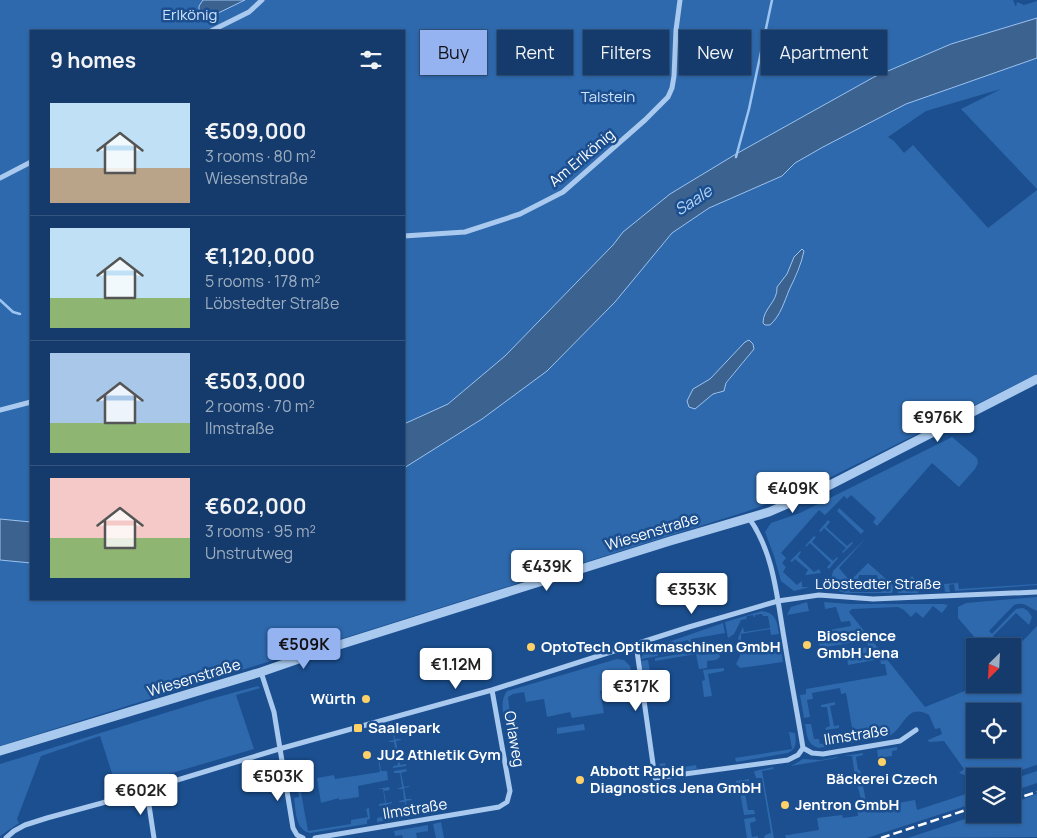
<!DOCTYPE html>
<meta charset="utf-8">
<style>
:root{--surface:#143b6b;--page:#214673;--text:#f1f3f6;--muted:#9dadc1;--line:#33557e;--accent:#95b2f1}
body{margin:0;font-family:Manrope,sans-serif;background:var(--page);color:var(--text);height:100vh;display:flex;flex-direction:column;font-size:19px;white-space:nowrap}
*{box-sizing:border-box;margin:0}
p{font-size:16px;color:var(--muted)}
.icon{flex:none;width:28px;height:28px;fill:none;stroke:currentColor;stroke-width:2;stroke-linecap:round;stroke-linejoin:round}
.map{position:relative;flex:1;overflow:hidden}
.details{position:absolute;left:30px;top:30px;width:375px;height:570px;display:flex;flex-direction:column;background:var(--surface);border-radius:0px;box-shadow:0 1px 4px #0004,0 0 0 1px var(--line)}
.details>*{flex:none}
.hud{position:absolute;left:420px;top:30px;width:475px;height:45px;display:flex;gap:10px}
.needle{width:32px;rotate:204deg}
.buttons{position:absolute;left:966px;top:638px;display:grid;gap:10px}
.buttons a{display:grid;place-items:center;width:55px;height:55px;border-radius:0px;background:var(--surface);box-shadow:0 1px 4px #0004,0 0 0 1px var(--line);font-size:25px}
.price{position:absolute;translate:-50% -42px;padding:0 11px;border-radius:5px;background:#fff;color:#222;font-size:16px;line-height:32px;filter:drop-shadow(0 1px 2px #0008)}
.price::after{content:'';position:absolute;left:50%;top:30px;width:15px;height:11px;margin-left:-8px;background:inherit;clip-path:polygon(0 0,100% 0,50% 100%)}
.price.active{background:var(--accent);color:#111}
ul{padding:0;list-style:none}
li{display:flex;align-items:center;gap:15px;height:125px;padding:0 20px}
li+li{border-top:1px solid var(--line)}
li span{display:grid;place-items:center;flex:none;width:140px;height:100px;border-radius:0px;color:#555}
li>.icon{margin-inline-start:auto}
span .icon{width:60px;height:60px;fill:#fffc;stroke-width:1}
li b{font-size:21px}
h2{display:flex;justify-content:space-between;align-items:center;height:60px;padding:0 20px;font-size:21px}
.chip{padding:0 18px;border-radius:0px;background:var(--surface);box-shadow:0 1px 4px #0004,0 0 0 1px var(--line);font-size:18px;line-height:45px}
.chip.active{background:var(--accent);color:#111}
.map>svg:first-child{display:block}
</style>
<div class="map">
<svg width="1037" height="838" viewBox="0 0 1037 838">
<rect width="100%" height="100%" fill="#1b4f8f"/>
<path fill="#2e69ad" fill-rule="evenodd" d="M0,0H1013L1016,7L1017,2L1024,5L1037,1V18L951,44L874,77L736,154L623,232L613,245L505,356L448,404L404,424V31H31V522L0,519Z
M1037,58V189L961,109L1001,89L926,111L888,137L894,141L904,153L913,145L988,228L1037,190V374L811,487L748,511L0,746V560L31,563V599H404V468L482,419L547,371L615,302L672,233L709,208L782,176L795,163L823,147L906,104ZM804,251C798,280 792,287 770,305L778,295L777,287L787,274L795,256ZM754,349L718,394H713L693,389L710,379L725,364Z
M952,437L977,458L978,463L975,469L959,487L932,463L877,526L873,522L876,518L851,495L847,499L844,496L825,515L819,510L781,553L786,558L782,563L786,567L783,572L797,585L802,581V587H810L794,591L781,581L774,556L765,532L771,523L800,513Z
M839,508L864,531L861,534L837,511Z
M828,520L830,522L826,527L847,546L852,542L853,543L843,553L842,552L846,548L824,528L821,532L819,531Z
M814,536L816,537L812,542L833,561L837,557L838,558L829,569L827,567L831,563L810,543L806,547L805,546Z
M867,537L839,568L850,581L868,563L894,586L892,593H845L835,590L836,586H849L850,592H881V584H883V580L878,579L877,575H859L858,580L833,581L831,580L833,571Z
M800,551L801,552L798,557L814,572L819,569L821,573L805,575L808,570L795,559L792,562L790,561Z
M912,576L921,585L920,590L918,593H898L897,592Z
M958,583L959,589L1037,584V585L955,591L954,584L949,585L950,592H945L944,584Z
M1037,597V611C1028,607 1024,601 1014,605L989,631L992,634L1016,609L1023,608L1028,611L1032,617L1029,625L1016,613L993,636L1003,646H982L958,618V607L966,603Z
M807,602L809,611L787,615L791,607Z
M824,602L850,604H943L948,605L942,613L933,606L923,618L916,612L911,617L904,610L898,607L852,609L849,612L925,707L982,684H1012L1013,651L1037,626V765C1014,772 982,784 959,773L964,769L944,741L929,742L928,740L942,734L940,728L935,729L929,715C905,702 905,730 887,737L819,748C807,745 807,735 805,724H811L814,739H819L820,744L848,740V734L853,733L846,693L841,694L840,688L812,693L813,699L807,700L810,717L804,718L800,695L806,694V689L887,675L885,664H881L880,659L848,665L847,657L866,654L867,658L874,657V652L846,655L845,651L868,647L867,640L820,648L818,632L851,626L850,621L841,622L836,607L825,609ZM1012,711V749H975V711Z
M762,611C776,613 777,621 779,634L771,635L770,629L741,634V640L739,641L738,638L743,627L744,632L770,628L768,616H763L762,614L755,615V617H754L753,615L747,616L746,619L741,620L734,634L728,638L725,622Z
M723,623L725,633L691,639L692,650H690L688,640L680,642L682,652L662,655L661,649H657L658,656L641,659L644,652L648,649Z
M772,641L780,642L783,662L740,668L736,664L740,656L738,647L742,646L743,652L773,647Z
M699,651L701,655L719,652L720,657L716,660L707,661V668L699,669L696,654L655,661V658Z
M617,659L624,660L630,666L637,707L633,708L629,687L600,691L604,713L572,718L570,712L547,717L544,699L526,702L524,692L513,694L508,697L511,722H517L516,725L505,727C504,715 499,702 507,691Z
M648,660L651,678L644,679L641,661Z
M724,668V671L708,674L712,696L704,697L702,681L705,680L703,670Z
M258,686L260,688L236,695L254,749L117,789L100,736L41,756L17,819L19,823L0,836V764L207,700Z
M835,702V705L830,706L834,726L839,725V728L826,730L825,728L830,726L827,707H821V705Z
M398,723L393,726L395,739H401V740L396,741L398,752H403V753L398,754L400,765L406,764V766L393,768V766L398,765L396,755H391V754L396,753L394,742H389V741L394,740L392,726L386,725Z
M584,724L585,730L557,734V728Z
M789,732L795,733C796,742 797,748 788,753L736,762L735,758L792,749Z
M517,737L520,740L516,741L519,766H514L512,765L508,740Z
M897,747V750L892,751V756L878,758L877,750Z
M863,753V755L856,757L858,770H860L868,812L887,805L915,800L917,810L975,791V803L867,838H786L785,835H788L819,830L817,818L842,815L843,818L858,816L857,805L862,803L855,776L852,756H843Z
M384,755V757L379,758L381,771H387L388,780L358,786L359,797L339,800V798L321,803L317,778L334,775L335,779L380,772L378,756Z
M837,757V758L791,766L803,759L821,760Z
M289,760L296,765L308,831L351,824V820L368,817L366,809L369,808L370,819L367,820V824L310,833C295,830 296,811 294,798L299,797L297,784H292V783L297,782L295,771H290Z
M665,763L666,770L696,765L697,769C685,771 665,779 659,764Z
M773,767L774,769L762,771L774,838H764L765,835L771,833L762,778H756L754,772L755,771Z
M406,769L407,771L401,773L404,787L409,786V787L404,788L406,799H411L412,800L406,801L408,815L414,816L402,818L407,816L405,802H399V801L404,800L403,789H397L402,787L400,773H394V771Z
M1037,771V783L1013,791V779Z
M749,779V781L743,782L748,810H754L755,814L744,815L739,786H737L736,781Z
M389,787L390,790L384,791L386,803L392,802V803L386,805L389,818L395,819L377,822V818L387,816L385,805L379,806V804L385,803L383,789H377Z
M1037,794V837L908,838L980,814H1012L1013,803Z
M755,817L756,821L750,823L752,837L758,836V838H747L744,819Z
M441,822L444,838H436L433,824Z
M428,825V831L416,833L417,838H403L402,835L395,836L394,831Z"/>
<path fill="#3c6290" stroke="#9cc4f0" d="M203,0H245L208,18L199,13V6Z
M1037,18V58L906,104L823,147L795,163L782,176L709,208L672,233L615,302L547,371L482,419L404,468V424L448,404L505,356L613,245L623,232L670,194L736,154L874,77L951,44Z
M802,249L804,251C801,265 796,276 790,288C784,302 781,315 770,325H765L763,323C763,308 778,302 777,287L787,274L794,257Z
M749,340L753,344L754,349L726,383L724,391L713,394L695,409L689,407L687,401L693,389L710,379L745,342Z
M0,519L31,522V563L0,560Z"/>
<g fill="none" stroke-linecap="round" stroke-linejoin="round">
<path stroke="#9cc4f0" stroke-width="2.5" d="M736,157L749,109L772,0
M0,300L13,312L20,314"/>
<path stroke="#a9c9ee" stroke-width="5" d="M211,31L249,12L262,0
M0,178L31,162
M404,236L465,232L520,214L563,192L645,120L668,97L672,88L674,76L676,30L680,0
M0,410L31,402
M749,518C774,553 777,598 784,638C790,675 797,711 803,748
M636,644L655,778L788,760L798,755L803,748
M261,672L274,712L293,828L297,835L303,838
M803,748L812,753L823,754L900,741L916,730
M144,790L149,805L154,838
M6,838L14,831L25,825L47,818L102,803L279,749L492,690L689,627L778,601L819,595L873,599L1037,592
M315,838L499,807L507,802L510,791L492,690"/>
<path stroke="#a9c9ee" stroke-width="9" d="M0,751L261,672L339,645L670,541L769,512L828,486L1037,379"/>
<path stroke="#fff" stroke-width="2.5" stroke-dasharray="9 4" stroke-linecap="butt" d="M1012,800L1037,792
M881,838L975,807"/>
</g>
<g fill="#ffd166" stroke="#1b4f8f" stroke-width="2">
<circle cx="807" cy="645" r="5"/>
<circle cx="531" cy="647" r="5"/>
<circle cx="366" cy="699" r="5"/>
<rect x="353" y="723" width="10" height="10" rx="2.5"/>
<circle cx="367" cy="755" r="5"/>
<circle cx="882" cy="762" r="5"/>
<circle cx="580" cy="780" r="5"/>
<circle cx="785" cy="805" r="5"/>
</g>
<g text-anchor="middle" stroke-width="5" stroke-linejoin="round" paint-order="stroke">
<g font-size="15" fill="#cfe3fa" stroke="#1b4f8f">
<text x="190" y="20">Erlkönig</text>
<text x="608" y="102">Talstein</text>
</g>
<g font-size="15" fill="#fff" stroke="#1b4f8f">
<text transform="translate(582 158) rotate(-40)" y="5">Am Erlkönig</text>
<text transform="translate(652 532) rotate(-17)" y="5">Wiesenstraße</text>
<text x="878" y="589">Löbstedter Straße</text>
<text transform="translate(194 678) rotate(-17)" y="5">Wiesenstraße</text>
<text transform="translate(856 735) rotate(-9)" y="5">Ilmstraße</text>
<text transform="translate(514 739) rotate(80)" y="5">Orlaweg</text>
<text transform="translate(415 809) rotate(-9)" y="5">Ilmstraße</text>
</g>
<g font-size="15" font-weight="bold" fill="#fff" stroke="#1b4f8f" text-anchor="start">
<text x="817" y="641">Bioscience<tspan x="817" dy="17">GmbH Jena</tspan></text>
<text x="541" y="652">OptoTech Optikmaschinen GmbH</text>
<text x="356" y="704" text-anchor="end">Würth</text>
<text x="368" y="733">Saalepark</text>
<text x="377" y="760">JU2 Athletik Gym</text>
<text x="590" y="776">Abbott Rapid<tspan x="590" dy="17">Diagnostics Jena GmbH</tspan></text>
<text x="882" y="784" text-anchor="middle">Bäckerei Czech</text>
<text x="795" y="810">Jentron GmbH</text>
</g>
<g font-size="16" font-style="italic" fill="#b5d3f5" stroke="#1b4f8f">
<text transform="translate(693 200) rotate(-33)" y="6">Saale</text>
</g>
</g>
</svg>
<div class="buttons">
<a><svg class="needle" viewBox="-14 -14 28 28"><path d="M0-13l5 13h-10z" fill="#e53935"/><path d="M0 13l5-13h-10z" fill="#9dadc1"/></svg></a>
<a><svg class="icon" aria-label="locate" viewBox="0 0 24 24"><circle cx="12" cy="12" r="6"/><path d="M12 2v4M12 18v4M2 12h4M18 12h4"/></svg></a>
<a><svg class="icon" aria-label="layers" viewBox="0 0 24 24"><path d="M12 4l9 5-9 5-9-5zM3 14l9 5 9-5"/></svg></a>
</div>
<b class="price" style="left:938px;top:443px">€976K</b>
<b class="price" style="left:793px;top:514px">€409K</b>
<b class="price" style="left:547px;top:592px">€439K</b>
<b class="price" style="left:692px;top:615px">€353K</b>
<b class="price active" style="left:304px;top:670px">€509K</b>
<b class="price" style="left:456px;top:690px">€1.12M</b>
<b class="price" style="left:636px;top:712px">€317K</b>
<b class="price" style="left:278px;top:802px">€503K</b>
<b class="price" style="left:141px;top:816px">€602K</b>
<div class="hud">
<a class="chip active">Buy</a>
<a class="chip">Rent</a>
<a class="chip">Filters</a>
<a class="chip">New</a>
<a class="chip">Apartment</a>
</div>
<section class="details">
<h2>9 homes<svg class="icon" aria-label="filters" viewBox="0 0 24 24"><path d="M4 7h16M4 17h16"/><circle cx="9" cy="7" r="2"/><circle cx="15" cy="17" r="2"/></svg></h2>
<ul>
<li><span style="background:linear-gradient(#bfe0f5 65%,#b9a48a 0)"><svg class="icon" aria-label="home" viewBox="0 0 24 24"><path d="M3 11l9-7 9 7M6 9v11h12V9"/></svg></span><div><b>€509,000</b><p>3 rooms · 80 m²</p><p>Wiesenstraße</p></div></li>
<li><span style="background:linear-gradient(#bfe0f5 70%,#8fb573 0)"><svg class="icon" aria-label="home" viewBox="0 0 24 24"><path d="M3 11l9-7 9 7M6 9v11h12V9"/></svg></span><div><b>€1,120,000</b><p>5 rooms · 178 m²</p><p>Löbstedter Straße</p></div></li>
<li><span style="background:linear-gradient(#a9c7e8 70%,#8fb573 0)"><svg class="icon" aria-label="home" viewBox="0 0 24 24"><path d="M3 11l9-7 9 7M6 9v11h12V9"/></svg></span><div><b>€503,000</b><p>2 rooms · 70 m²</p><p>Ilmstraße</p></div></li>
<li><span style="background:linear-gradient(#f6c9c9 60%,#8fb573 0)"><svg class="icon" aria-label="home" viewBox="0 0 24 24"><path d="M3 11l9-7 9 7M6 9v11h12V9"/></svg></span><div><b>€602,000</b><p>3 rooms · 95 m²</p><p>Unstrutweg</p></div></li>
</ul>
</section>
</div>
